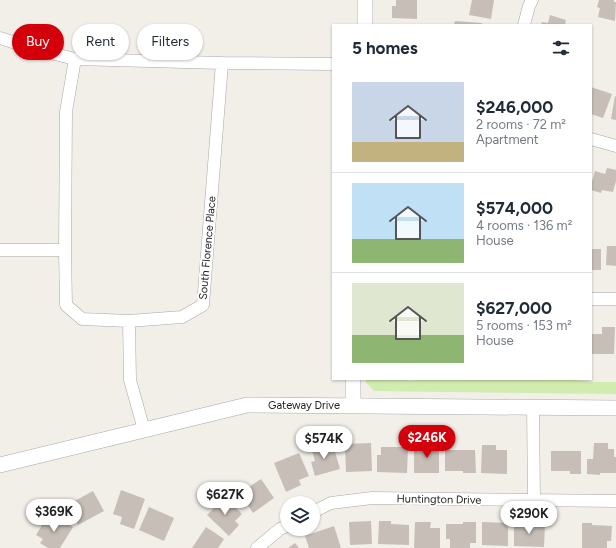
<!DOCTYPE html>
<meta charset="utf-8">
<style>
:root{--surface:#fff;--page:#f2f2f3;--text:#1f2937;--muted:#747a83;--line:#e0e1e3;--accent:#d3000b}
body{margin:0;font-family:Figtree,sans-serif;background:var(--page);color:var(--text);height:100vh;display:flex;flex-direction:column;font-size:15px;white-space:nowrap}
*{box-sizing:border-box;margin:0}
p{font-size:13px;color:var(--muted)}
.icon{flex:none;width:22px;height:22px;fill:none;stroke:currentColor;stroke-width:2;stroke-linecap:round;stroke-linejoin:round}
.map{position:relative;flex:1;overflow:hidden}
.sheet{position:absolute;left:332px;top:24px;width:260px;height:356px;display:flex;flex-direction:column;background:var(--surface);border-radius:0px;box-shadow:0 1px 3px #0004}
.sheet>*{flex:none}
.top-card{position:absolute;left:12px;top:24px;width:260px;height:36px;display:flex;gap:8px}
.controls{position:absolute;left:280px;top:496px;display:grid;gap:8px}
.controls a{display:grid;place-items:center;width:40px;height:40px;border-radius:50%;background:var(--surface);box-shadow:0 1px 3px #0004;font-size:20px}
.price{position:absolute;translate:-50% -34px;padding:0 9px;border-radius:14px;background:#fff;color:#222;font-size:13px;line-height:26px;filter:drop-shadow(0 1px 2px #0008)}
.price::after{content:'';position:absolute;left:50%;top:24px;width:12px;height:9px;margin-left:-6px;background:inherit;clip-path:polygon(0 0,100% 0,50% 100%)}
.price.active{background:var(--accent);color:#fff}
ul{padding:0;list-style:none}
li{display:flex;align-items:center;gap:12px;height:100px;padding:0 20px}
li+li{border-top:1px solid var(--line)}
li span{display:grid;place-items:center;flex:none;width:112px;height:80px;border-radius:0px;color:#555}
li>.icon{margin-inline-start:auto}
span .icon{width:48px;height:48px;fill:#fffc;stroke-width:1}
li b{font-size:17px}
h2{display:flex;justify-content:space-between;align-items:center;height:48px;padding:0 20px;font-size:17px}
.tag{padding:0 14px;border-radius:18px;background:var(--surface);box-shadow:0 1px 3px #0004;font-size:14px;line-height:36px}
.tag.active{background:var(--accent);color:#fff}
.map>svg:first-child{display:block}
</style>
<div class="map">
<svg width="616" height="548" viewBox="0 0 616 548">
<rect width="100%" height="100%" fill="#f2eee8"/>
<path fill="#d0ecae" d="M366,379H403L410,381L419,379H568L592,382H616V394L374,391L365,381Z"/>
<path fill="#c7beb7" d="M396,0H417V19L392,18V6H396Z
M472,0H494L491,19L469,15Z
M599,0H614V2H616L615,21L598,17L600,8L597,7Z
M550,15L566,20L565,25H541L542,22L548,23Z
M455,21L482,23V25H454Z
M591,87L612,94L603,118L591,114Z
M615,96L616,97V120L611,119Z
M607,168L616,170V181L613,192L602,190L601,193L591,190V185L595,171L605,174Z
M607,246H616V266L606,265Z
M591,249H601V270H591Z
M602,327H615L614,354H591V334H602Z
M371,443L372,471L346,472L345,444Z
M419,443L434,444V449H439V473H414V450H419Z
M594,443H608V449H614V457H616V473H600V475L587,474V459H593Z
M319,445L320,449L333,445L340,469L315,476L311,462L315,461L311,447Z
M482,445H496V450H507V474L481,473Z
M381,447H408L407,473L377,472V455H381Z
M445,450H475L476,473H463V471H445Z
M551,451H581V474H570V471H551Z
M299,453L309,476L299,480L301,485L286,492L274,463Z
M261,479L274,498L253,513L245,501L248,498L243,491Z
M121,490L145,499L134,529L120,524L122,517L113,514Z
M93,491L104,511L78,525L73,516L77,514L71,503Z
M225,497L242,514L235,521L239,525L229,536L207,515Z
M149,507L174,518L164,541L139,530Z
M47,517L58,524L61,520L73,527L60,548H48L40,543L43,539L36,535Z
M371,521L372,544L350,545L349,522Z
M379,521H391V524L409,525V545L378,544Z
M415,522H431L430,528H440V548H414Z
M463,522H476V543H470V548H450V539H446V524H463Z
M482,522L508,523V546L482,545Z
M514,523L545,524L544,547L514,546Z
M582,523H592V525L612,526L611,541H607V548H582Z
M334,526L341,548H309L305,536Z
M206,527L224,539L218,548H192Z
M295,543L299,548H288Z"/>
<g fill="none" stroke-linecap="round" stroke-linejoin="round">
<g stroke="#a8a8a8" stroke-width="13">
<path id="minor" d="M524,25L529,6L532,0
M0,38L31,48L75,59L222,63L333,64
M75,59L66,112L65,250L66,305L82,319L129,321L182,317L203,305L222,63
M591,139L616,146
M0,250H65
M591,299H616
M129,321L130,380L144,430
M533,406L534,501
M313,512L331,503L372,498L616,501
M257,548L280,529L287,526"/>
</g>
<g stroke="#a8a8a8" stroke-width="16">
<path id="tertiary" d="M365,0V25
M353,405V379
M0,465L247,405L616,408"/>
</g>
<use href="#minor" stroke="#fff" stroke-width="12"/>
<use href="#tertiary" stroke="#fff" stroke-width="15"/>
</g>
<g text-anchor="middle" stroke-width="4" stroke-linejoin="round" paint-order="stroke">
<g font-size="11" fill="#212121" stroke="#fff">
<text transform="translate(207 248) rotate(-85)" y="4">South Florence Place</text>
<text x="304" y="409">Gateway Drive</text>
<text transform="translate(439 499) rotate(1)" y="4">Huntington Drive</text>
</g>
</g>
</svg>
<div class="controls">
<a><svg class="icon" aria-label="layers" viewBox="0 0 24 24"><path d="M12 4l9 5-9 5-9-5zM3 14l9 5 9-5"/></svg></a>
</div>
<b class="price active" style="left:427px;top:459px">$246K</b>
<b class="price" style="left:324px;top:460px">$574K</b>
<b class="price" style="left:225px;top:516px">$627K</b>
<b class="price" style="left:54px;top:533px">$369K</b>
<b class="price" style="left:529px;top:535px">$290K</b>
<div class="top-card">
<a class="tag active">Buy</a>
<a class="tag">Rent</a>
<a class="tag">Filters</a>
</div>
<section class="sheet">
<h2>5 homes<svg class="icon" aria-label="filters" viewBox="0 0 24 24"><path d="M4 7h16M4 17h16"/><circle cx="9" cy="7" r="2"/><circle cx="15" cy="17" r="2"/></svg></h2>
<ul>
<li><span style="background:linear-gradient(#c9d6e8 75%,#c2b280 0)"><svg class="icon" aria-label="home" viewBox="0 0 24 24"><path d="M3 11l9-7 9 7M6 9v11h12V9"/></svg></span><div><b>$246,000</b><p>2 rooms · 72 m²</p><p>Apartment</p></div></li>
<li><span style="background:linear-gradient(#bfe0f5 70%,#8fb573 0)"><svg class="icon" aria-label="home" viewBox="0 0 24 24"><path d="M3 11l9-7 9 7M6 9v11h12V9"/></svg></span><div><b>$574,000</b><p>4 rooms · 136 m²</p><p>House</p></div></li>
<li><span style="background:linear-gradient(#dfe7d0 65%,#8fb573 0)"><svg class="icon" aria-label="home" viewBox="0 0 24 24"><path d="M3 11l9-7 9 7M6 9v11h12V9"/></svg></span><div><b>$627,000</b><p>5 rooms · 153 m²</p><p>House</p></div></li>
</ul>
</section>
</div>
